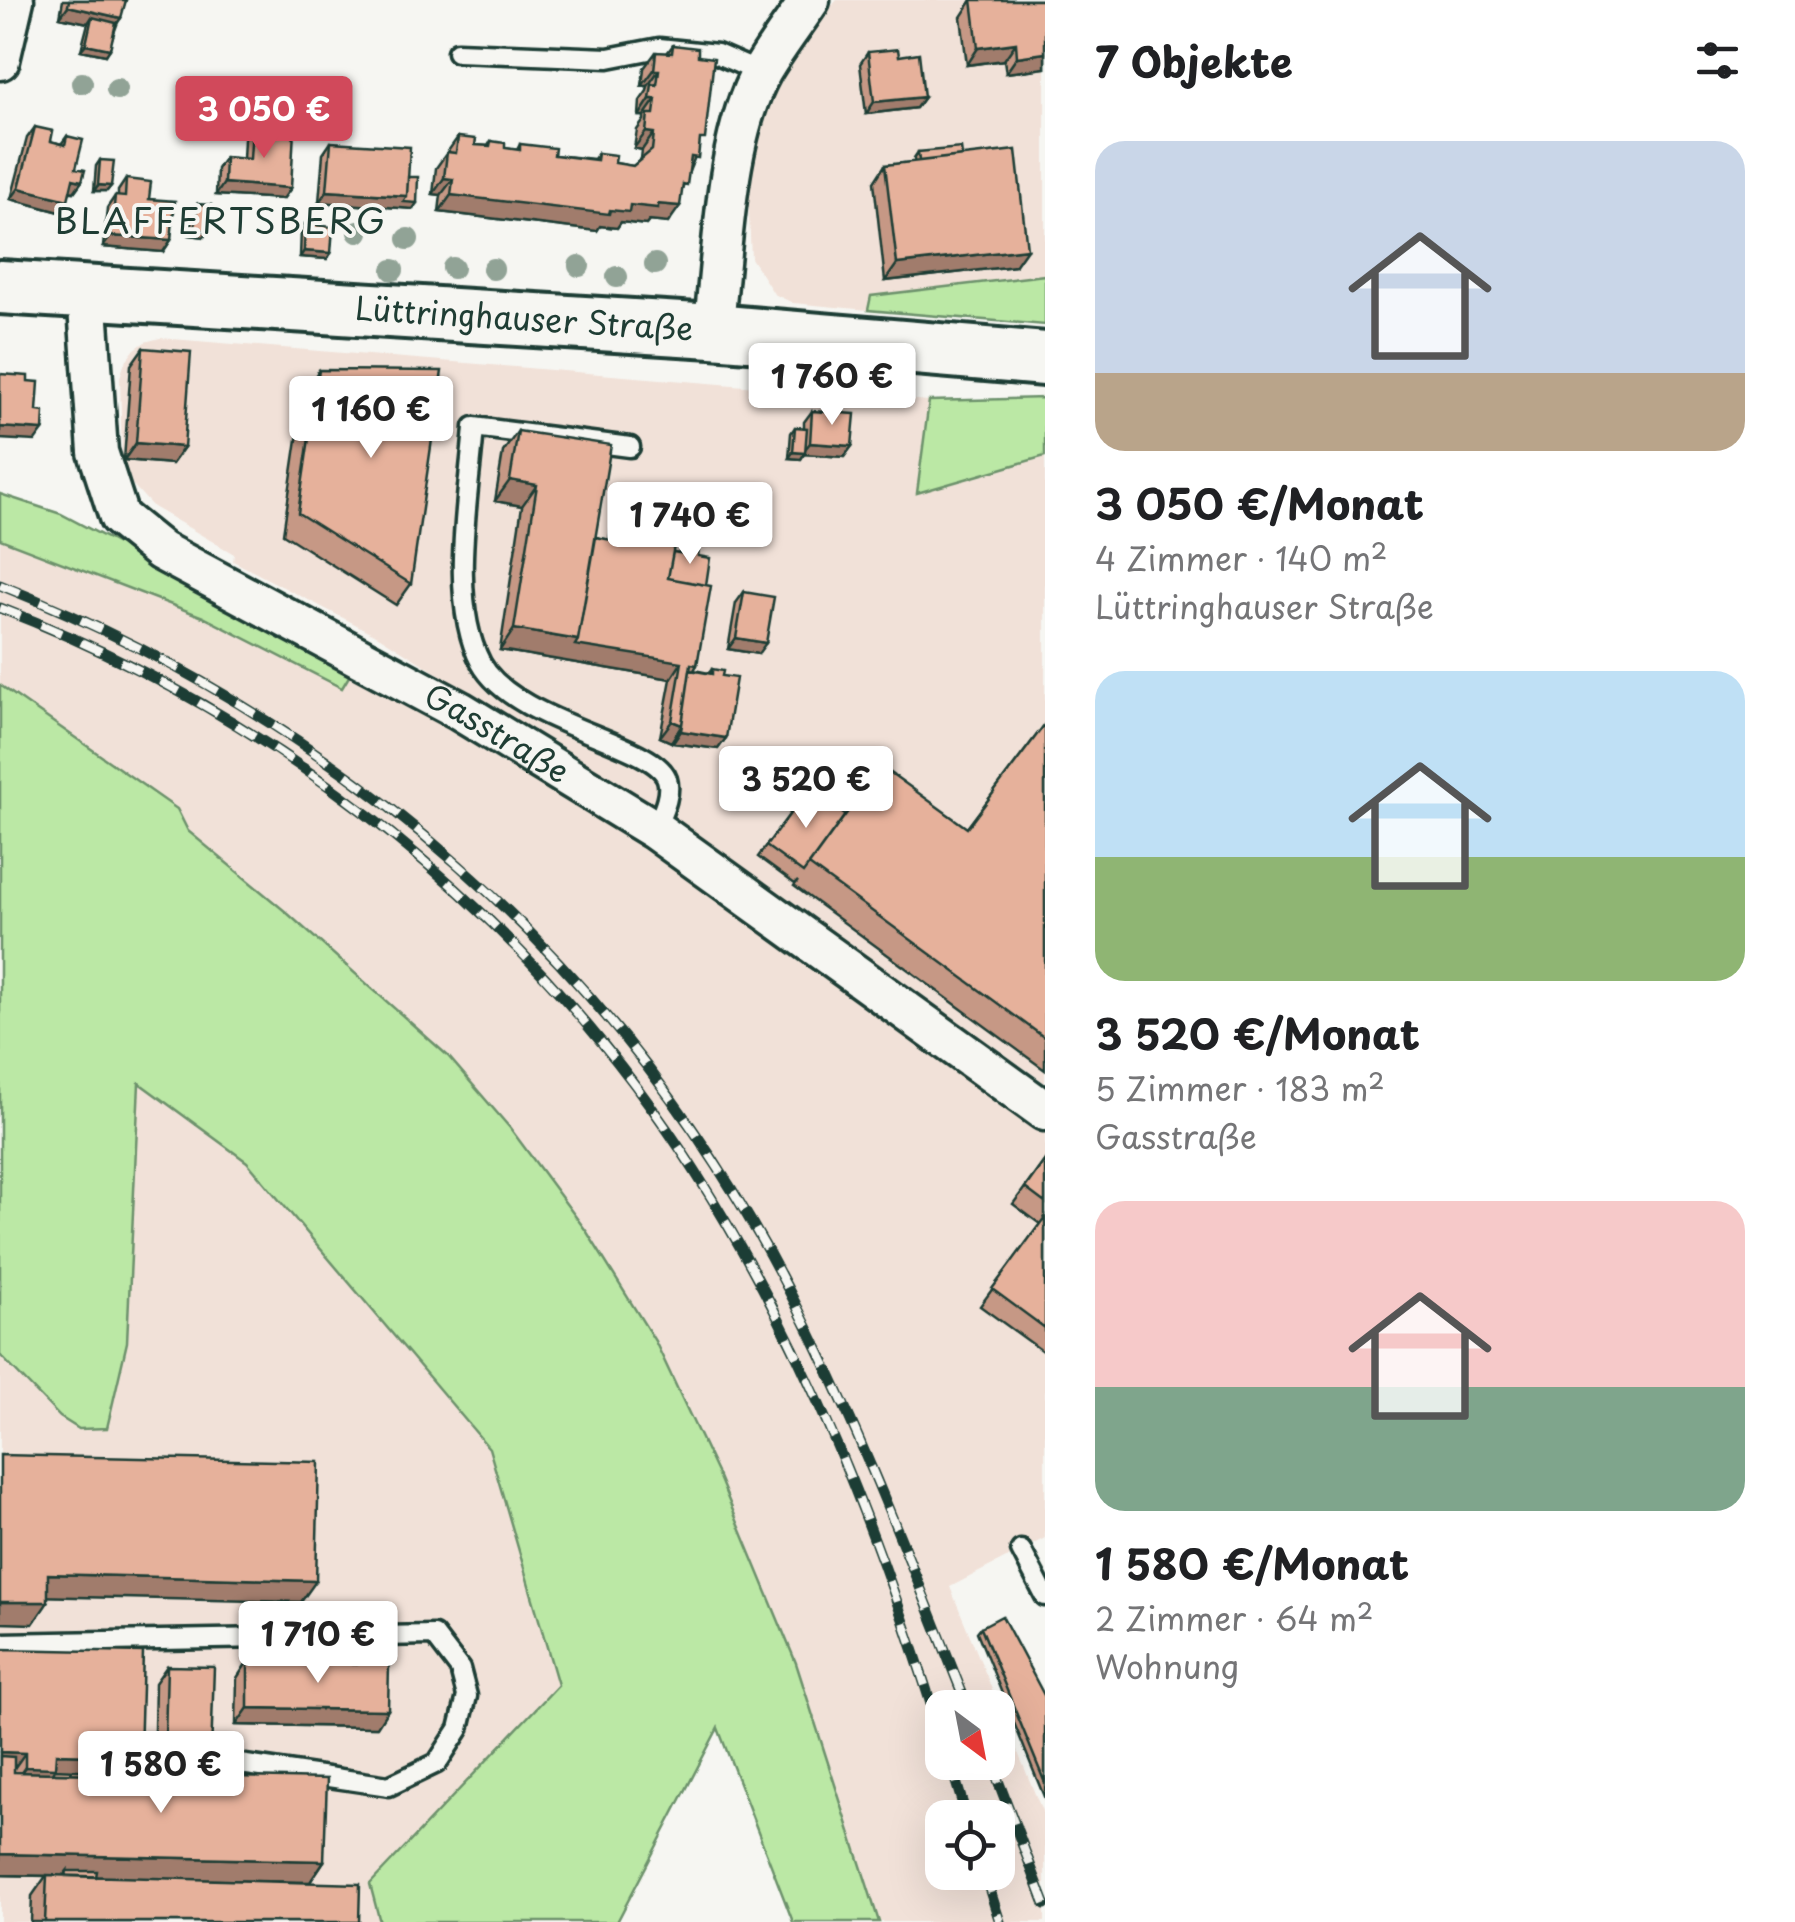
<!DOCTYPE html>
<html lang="de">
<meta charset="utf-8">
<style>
:root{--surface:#fff;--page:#f6f6f6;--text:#202124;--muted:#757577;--accent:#d1495b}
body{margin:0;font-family:"Playpen Sans",sans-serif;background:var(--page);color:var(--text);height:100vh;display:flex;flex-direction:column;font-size:38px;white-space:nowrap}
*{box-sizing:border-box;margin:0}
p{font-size:32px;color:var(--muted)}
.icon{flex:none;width:55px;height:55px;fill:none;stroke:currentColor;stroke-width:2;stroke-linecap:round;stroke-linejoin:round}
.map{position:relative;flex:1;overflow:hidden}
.details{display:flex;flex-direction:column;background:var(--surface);width:750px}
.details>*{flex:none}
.needle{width:65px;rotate:148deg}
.tools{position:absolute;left:925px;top:1690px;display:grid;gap:20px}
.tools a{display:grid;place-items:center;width:90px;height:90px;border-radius:20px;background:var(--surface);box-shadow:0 10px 40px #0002;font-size:50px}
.price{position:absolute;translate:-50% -85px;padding:0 22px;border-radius:10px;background:#fff;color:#222;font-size:32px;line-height:65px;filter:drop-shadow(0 2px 5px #0008)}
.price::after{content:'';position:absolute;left:50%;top:60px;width:30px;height:22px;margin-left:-15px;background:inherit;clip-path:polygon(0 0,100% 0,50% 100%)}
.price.selected{background:var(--accent);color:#fff}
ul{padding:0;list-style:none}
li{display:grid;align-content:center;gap:20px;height:530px;padding:0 50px}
li span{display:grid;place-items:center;height:310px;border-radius:30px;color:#555}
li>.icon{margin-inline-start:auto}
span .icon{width:180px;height:180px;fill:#fffc;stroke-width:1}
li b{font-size:42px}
h2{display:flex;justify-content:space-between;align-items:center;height:120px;padding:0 50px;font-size:42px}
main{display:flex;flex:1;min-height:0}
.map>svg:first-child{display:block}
</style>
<main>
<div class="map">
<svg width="1045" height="1922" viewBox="0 0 1045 1922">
<rect width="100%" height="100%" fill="#f6f6f2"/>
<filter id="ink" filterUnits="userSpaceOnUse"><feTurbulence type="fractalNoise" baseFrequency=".01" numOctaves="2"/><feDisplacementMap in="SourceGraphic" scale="20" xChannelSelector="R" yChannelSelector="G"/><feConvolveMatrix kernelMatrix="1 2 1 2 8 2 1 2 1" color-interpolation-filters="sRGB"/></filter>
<g filter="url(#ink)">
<path fill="#f1e1d8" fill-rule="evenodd" d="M837,0H1045V275L871,296L868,310L793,303L774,294L751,258L748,192L764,114L808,33Z
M160,338L929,401L918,493L1045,456V1083L672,815L657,812L380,637L233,561L234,554L153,507L132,484L122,458L120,377L125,362L135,349L145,342Z
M0,539L203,617L341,688L354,668L468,728L492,757L654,854L1045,1130V1538L950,1587L1045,1818V1922H879L796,1663L719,1477L655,1341L587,1232L510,1128L448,1056L286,912L188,831L177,809L0,685ZM942,1708H998V1762H942ZM942,1818H998V1872H942Z
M138,1082L247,1162L489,1448L558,1685L371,1883L380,1922H0V1355L60,1417L127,1342Z"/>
<path fill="#bbe8a5" stroke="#6d926c" stroke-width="2.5" d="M1045,275V325L868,310L871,296Z
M1045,398V456L917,493L929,401Z
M0,494L61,514L354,668L342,688L203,617L0,539Z
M0,685L177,809L188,831L286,912L448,1056L510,1128L587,1232L655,1341L719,1477L796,1663L879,1922H793L718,1728L617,1922H380L370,1884L558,1685L489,1448L247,1162L139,1083L127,1342L107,1428L79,1429L60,1417L0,1355Z"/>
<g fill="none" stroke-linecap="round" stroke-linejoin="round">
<g stroke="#1f3d34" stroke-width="25">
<path id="lane" d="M457,52L608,58L659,48L717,54L761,73
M630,447L474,427C469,496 448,601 481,663C514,724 655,742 667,779C672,795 661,815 655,830
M1021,1550L1045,1596
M0,1643L434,1635L460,1669L467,1696L459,1729L437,1763L389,1786L233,1763"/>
</g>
<g stroke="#1f3d34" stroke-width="45">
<g id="street">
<path d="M0,60L14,0"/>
<path id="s1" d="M87,292L98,452L119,517L161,551L460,711L655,830L1045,1111"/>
<path d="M713,331C723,254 724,139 762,71C776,47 794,24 810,0"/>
</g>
</g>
<g stroke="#1f3d34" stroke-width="60">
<g id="secondary">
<path id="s2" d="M0,287L713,331L1045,359"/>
</g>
</g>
<use href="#lane" stroke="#f6f6f2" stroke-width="18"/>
<use href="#street" stroke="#f6f6f2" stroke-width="38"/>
<use href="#secondary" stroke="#f6f6f2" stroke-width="52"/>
<g stroke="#1f3d34" stroke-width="11">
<path id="rail" d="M0,585C341,721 619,961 788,1289C858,1424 912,1567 968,1708
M0,608C281,716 531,915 694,1170C806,1345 881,1541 942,1739
M950,1762L967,1818
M991,1762L1045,1904
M984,1872L1000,1922"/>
</g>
<use href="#rail" stroke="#f6f6f2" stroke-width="8" stroke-dasharray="22" stroke-linecap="butt"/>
</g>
<g fill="#91a396">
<circle cx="82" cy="83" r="11"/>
<circle cx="117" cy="89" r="11"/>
<circle cx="358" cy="232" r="11"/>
<circle cx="408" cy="239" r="11"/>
<circle cx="655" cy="264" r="11"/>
<circle cx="579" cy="266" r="11"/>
<circle cx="453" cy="268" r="11"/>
<circle cx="493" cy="269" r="11"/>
<circle cx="393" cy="270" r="11"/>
<circle cx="617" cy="277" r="11"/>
</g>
<path fill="#c69885" stroke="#1f3d34" stroke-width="2.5" d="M63,0H126L106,55L81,50L88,23L60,17Z
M972,0H1045V68L1006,73L1004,60L967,65L961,17Z
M673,45L698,56L699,147L668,223L649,221L646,225L621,222L617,228L600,226L597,231L439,212L441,195L433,194L436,168L458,137L475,145L488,146L491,141L505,148L517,150L520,144L554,155L594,159L598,153L615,163L633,166L641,159L642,150L634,148L637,130L644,120V116H639L640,101L647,91L648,86H642L644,68L656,52L667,53Z
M868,52L924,97L916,108L866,114L860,64Z
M35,127L51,141L61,144L67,136L76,168L82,181L74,192H70L60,212L11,199L27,138Z
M252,128L291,188L283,199L216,195L217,169L225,157L243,159L244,139Z
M331,142L408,177L413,209L319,202L323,154Z
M918,152L962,156L1015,266L885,281L874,182L885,165L914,162V158Z
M100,160L111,186L107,191H94L96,166Z
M126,179L149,199L171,240L163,252L103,247L107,208L115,196L118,197V191Z
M197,204L208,231L204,237L190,235L193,209Z
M305,224L331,253L327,259L300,257L301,230Z
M143,348L184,447L172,464L124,460L131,365Z
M319,370L411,584L396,605L283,534L304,392Z
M812,411L852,446L844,457L804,454L801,459L789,458L791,433L795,427L804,428V422Z
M518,431L596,537L609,540L614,513L622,502L645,519L652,543L673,552L680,553L686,546L698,556L706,585L697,665L694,670L709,673L712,669L722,676L726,738L718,749L673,743L674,737L671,742L660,737L671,679L500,650L522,506L495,501L503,452Z
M744,592L758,654L728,649L736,603Z
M1045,724V1070L794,886L798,881L795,884L758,857L809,788L845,815L967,828Z
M1045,1160V1353L980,1306L1040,1224L1013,1204Z
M981,1627L1045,1697V1799L977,1632Z
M0,1649L127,1774L153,1775L155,1683L167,1666L211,1755L200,1771H189V1776L324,1861L310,1882L359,1922H31L32,1896L46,1876L0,1875Z
M248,1661L377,1727L236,1725L237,1678Z"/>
<path fill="#a17c6c" stroke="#1f3d34" stroke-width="2.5" d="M68,6L121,18L113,29L92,17L88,23L60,17Z
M1016,43L1004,60L967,65L978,48Z
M86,44L110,49L106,55L81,50Z
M1045,53V68L1006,73L1017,57Z
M654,70H659L648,86H642Z
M924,97L916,108L866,114L874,102Z
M650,99H656L644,116H639Z
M646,132L654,133L642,150L634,148Z
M444,178L453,179L441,195L433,194Z
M73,179L82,181L74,192L65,190Z
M224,183L291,188L283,199L216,195Z
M98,185L111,186L107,191H94Z
M19,188L68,200L60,212L11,199Z
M327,191L407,196L417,203L413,209L319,202Z
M451,195L610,210L630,205L658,204L680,206L668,223L649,221L646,225L621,222L617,228L600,226L597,231L439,212Z
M195,229L208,231L204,237L190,235Z
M111,236L171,240L163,252L103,247Z
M1027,249L1015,266L885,281L897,264Z
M304,251L331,253L327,259L300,257Z
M0,427L43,430L35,441L0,439Z
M136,443L184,447L172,464L124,460Z
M810,443L852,446L844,457L804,454L801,459L789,458L793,452L802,453Z
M510,480L537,485L522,506L495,501Z
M514,629L578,640L682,662L671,679L500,650Z
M736,638L766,643L758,654L728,649Z
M672,721L682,725L671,742L660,737Z
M681,731L726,738L718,749L673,743Z
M48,1574L316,1581L301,1602L33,1596Z
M0,1602H48L33,1624L0,1623Z
M248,1708L388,1710L377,1727L236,1725Z
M0,1752L25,1753L10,1774H0Z
M56,1754L140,1756L125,1777L10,1788L25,1767Z
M190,1754L211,1755L200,1771L178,1770Z
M0,1854L324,1861L310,1882L66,1877L67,1871L63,1876L0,1875Z"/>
<path fill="#e6b19b" stroke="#1f3d34" stroke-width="2.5" d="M69,0H126L121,18L68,6Z
M972,0H1045V53L1017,57L1016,43L978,48Z
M92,17L116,23L110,49L86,44Z
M673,45L698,48V56L714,58L705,139H700L698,158L691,157L687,185L683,184L680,206L658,204V208L630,205L629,212L610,210L609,214L451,195L453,179L444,178L447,152L456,153L458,137L476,139L475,145L490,146L491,141L505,143V148L520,150V144L555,148L554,155L597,160L598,153L616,155L615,163L633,166L652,150L654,133L646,132L648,114H654L656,99H650L652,84L657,85L659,70H654L656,52L672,53Z
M898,49L899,56L919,53L924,97L874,102L868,52Z
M35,127L53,131L51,141L65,145L67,136L83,140L76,168L85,170L82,181L73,179L68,200L19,188Z
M252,128L294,130L291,188L224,183L225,157L250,159Z
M331,142L410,147L407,196L327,191Z
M961,148L962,156L919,161L918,152Z
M1016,150L1027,249L897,264L885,165Z
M100,160L114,161L111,186L98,185Z
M408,177H418L417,203L403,202L407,196Z
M126,179L151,182L149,199L175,201L171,240L111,236L115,196L125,197Z
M197,204L211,205L208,231L195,229Z
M305,224L333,227L331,253L304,251Z
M143,348L191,352L184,447L136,443Z
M319,370L442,371L411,584L298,513Z
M0,374L28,376V381L39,382L37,411L44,412L43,430L0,427Z
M812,411L855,414L852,446L810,443Z
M795,427L807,428L805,453L793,452Z
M518,431L611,445L578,640L514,629L537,485L510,480Z
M622,502L647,506L645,519L655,521L652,543L616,537L615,539Z
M596,537L616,541V537L674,546L668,578L711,586L697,665L691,664L682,725L672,721L682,662L575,645L578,640Z
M686,546L699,548L698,556L710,558L706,585L668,578L673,552L685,554Z
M744,592L774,597L766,643L736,638Z
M712,669L723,671L722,676L736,678L726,738L681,731L690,670L712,674Z
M1045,724V1038L809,865L881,766L967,828Z
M809,788L845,815L803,873L766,846Z
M1045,1160V1203L1025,1188Z
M1045,1217V1328L992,1289Z
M0,1455L319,1462L316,1581L48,1574V1602H0Z
M1002,1616L1045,1697V1783L981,1627Z
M0,1649L143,1652L140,1756L56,1754L55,1768L25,1767V1753L0,1752Z
M248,1661L389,1664L388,1710L248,1708Z
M167,1666L214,1667L211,1755L190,1754L189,1776L164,1775Z
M0,1756L14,1757V1772L327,1779L324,1861L0,1854Z
M54,1769L99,1771V1774L52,1773Z
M67,1871H97L96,1877L66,1876Z
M47,1875L360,1884L359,1922H45Z"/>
</g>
<g text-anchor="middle" stroke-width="8" stroke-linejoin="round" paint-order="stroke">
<g font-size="32" fill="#1f3d34" stroke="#f6f6f2">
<text dy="11" stroke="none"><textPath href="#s2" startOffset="525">Lüttringhauser Straße</textPath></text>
<text dy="11" stroke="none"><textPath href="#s1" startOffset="665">Gasstraße</textPath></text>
</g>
<g font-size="35" letter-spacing="2.5" fill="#1f3d34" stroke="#f6f6f2">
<text x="221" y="234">BLAFFERTSBERG</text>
</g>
</g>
</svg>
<div class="tools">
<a><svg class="needle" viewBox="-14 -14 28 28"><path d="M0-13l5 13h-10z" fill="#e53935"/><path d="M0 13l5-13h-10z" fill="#757577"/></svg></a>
<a><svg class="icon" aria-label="locate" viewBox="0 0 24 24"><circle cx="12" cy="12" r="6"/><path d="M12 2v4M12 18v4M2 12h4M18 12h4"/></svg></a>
</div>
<b class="price selected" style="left:264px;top:161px">3 050 €</b>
<b class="price" style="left:832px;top:428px">1 760 €</b>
<b class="price" style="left:371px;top:461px">1 160 €</b>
<b class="price" style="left:690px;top:567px">1 740 €</b>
<b class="price" style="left:806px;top:831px">3 520 €</b>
<b class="price" style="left:318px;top:1686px">1 710 €</b>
<b class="price" style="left:161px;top:1816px">1 580 €</b>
</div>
<section class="details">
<h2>7 Objekte<svg class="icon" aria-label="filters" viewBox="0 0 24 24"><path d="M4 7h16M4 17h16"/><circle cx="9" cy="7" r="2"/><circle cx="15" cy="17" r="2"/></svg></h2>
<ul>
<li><span style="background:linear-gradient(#c9d6e8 75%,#b9a48a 0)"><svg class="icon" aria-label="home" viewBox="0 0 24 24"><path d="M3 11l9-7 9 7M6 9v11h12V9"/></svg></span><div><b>3 050 €/Monat</b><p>4 Zimmer · 140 m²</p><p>Lüttringhauser Straße</p></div></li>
<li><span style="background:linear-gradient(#bfe0f5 60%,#8fb573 0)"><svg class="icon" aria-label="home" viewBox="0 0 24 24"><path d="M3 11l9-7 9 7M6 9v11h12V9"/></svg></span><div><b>3 520 €/Monat</b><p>5 Zimmer · 183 m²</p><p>Gasstraße</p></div></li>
<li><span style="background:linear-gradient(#f6c9c9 60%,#7fa58c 0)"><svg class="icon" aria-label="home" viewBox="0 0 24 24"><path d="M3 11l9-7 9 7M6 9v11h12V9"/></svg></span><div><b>1 580 €/Monat</b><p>2 Zimmer · 64 m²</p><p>Wohnung</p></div></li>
</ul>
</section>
</main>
